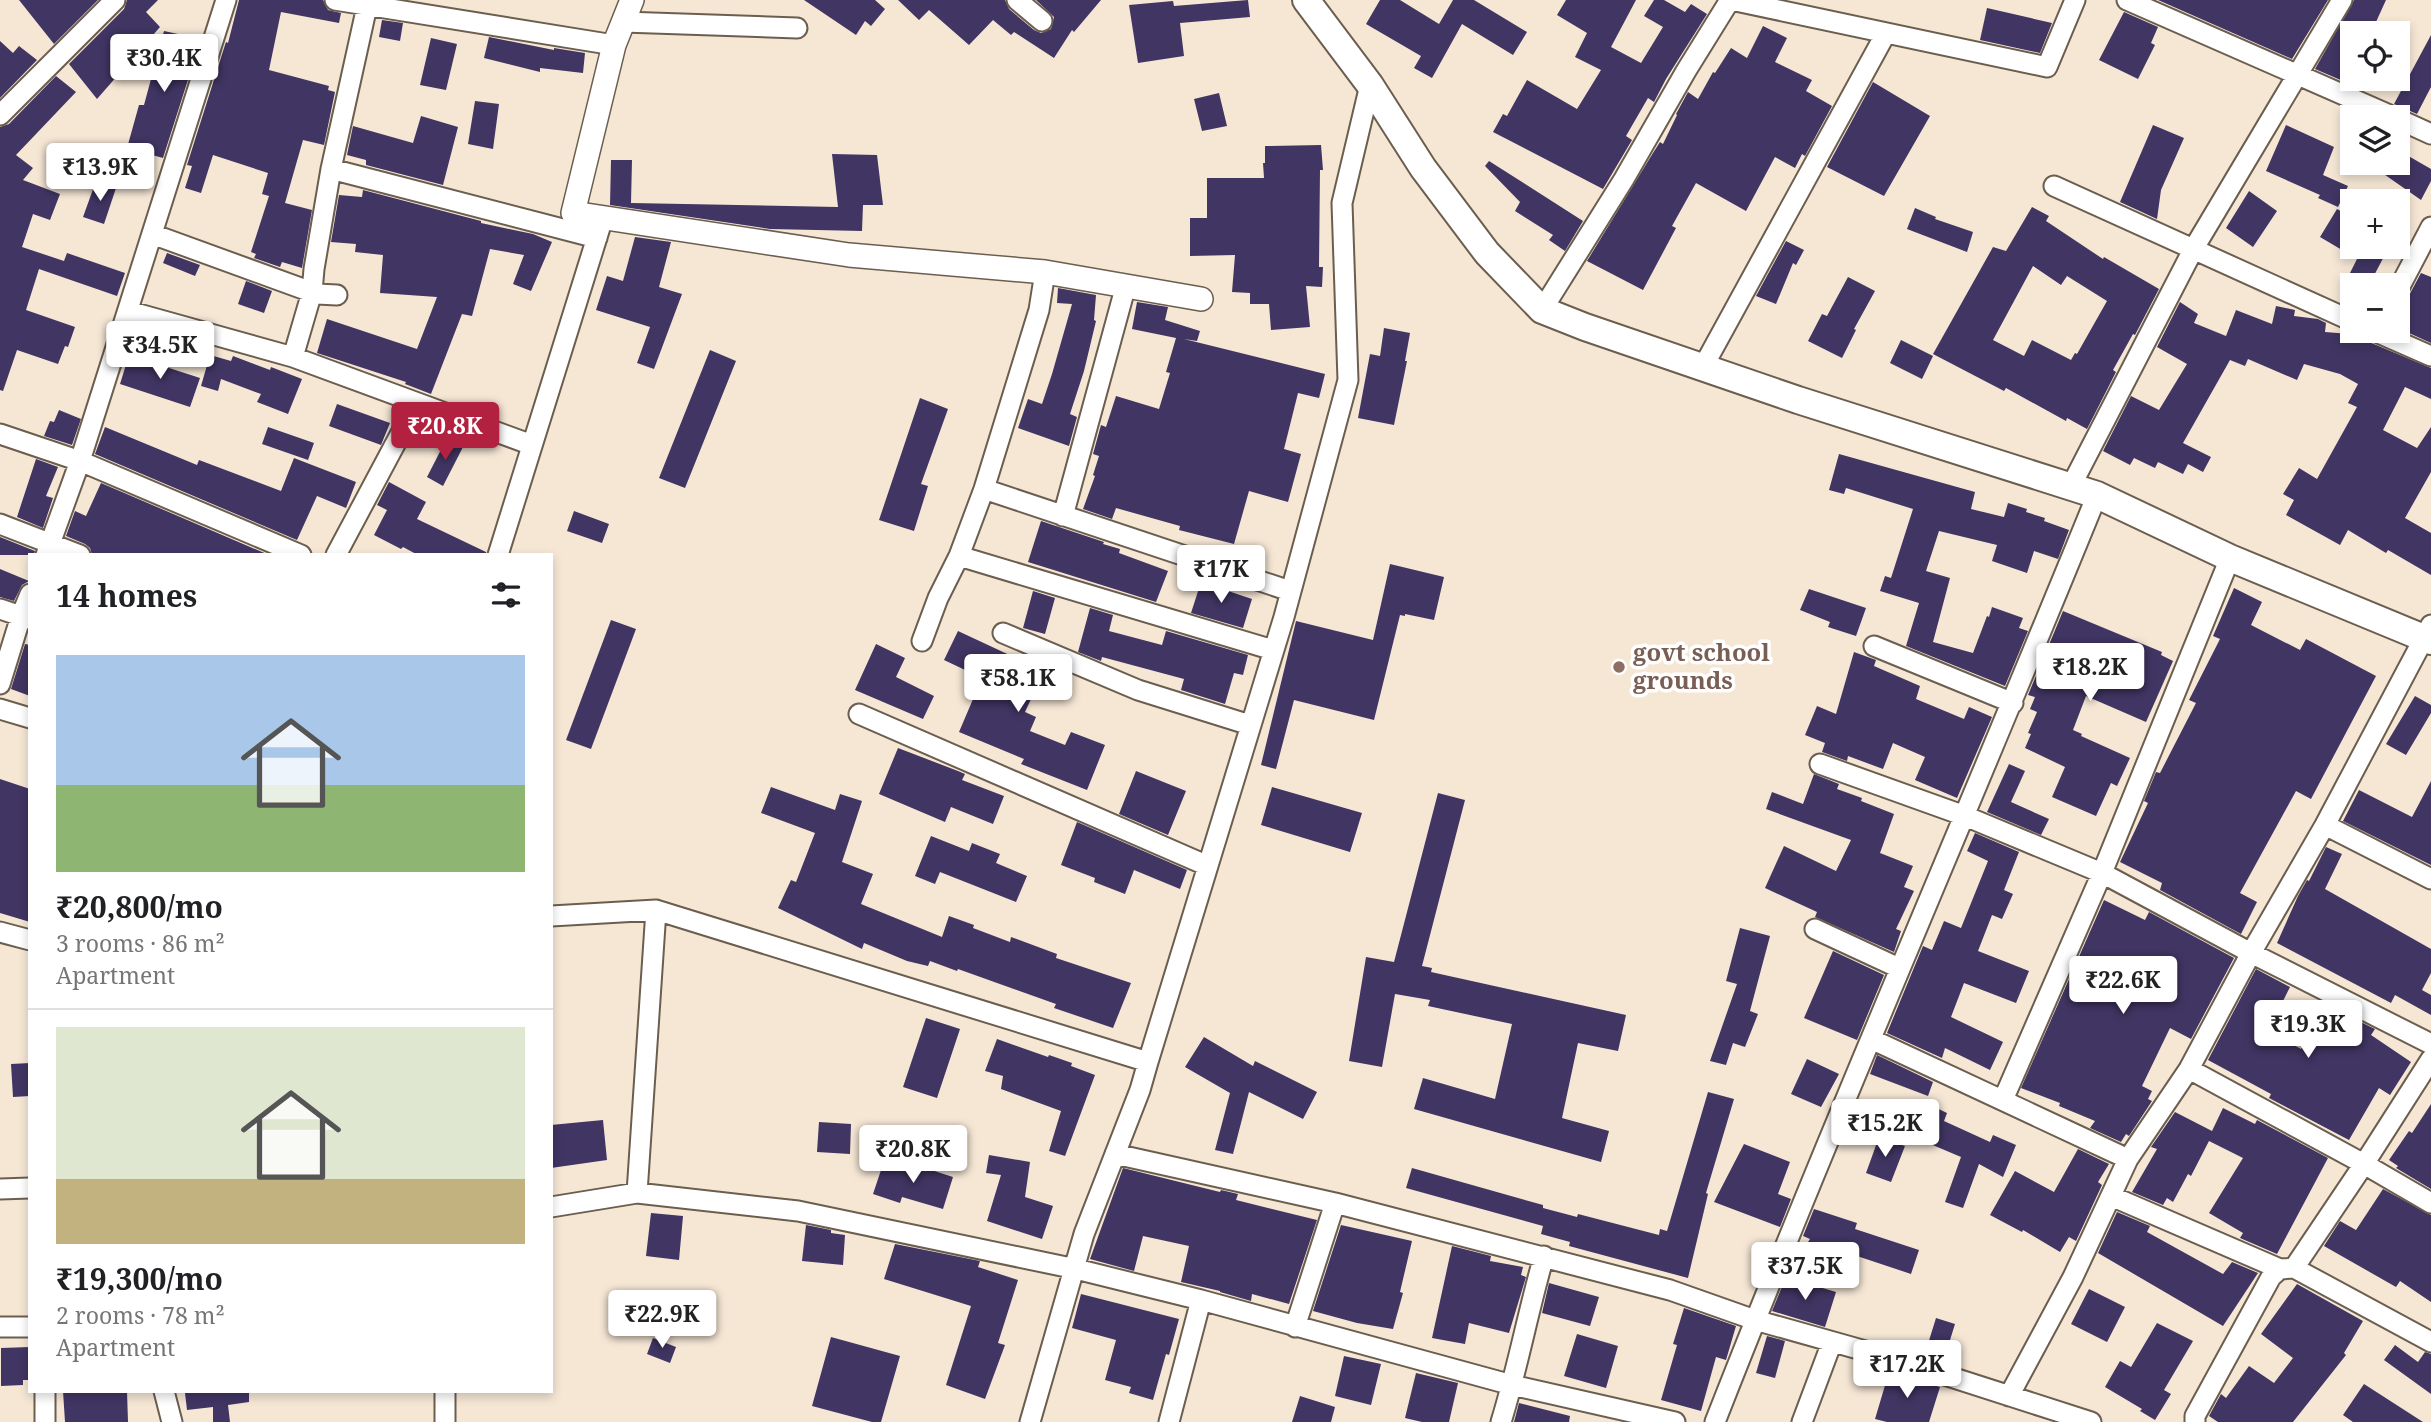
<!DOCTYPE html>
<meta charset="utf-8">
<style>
:root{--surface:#fff;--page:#f2f2f2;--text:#202124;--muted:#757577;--line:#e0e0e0;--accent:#b32140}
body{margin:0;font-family:"Noto Serif",serif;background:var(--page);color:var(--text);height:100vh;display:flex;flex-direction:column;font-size:26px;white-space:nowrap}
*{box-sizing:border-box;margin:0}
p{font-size:23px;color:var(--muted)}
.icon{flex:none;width:38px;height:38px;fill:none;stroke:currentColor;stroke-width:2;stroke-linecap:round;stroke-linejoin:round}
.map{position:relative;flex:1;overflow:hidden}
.side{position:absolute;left:28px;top:553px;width:525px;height:840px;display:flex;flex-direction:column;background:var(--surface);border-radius:0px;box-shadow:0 4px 10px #0003}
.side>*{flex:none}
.controls{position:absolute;left:2340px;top:21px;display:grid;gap:14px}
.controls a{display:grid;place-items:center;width:70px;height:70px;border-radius:0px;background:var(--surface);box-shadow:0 4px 10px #0003;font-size:35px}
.price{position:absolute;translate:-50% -60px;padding:0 16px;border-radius:7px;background:#fff;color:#222;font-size:23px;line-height:46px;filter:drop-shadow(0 2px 4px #0008)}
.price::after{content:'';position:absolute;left:50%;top:42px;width:21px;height:16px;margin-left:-10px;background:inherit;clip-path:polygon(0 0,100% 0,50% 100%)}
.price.selected{background:var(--accent);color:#fff}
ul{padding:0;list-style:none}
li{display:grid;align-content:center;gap:14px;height:371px;padding:0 28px}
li+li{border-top:2px solid var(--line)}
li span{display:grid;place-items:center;height:217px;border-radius:0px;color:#555}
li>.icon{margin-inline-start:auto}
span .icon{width:126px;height:126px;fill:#fffc;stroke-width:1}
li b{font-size:30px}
h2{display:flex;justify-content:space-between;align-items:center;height:84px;padding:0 28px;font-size:30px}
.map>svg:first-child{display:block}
</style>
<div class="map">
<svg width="2431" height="1422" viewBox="0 0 2431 1422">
<rect width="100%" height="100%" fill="#f6e7d5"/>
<path fill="#413563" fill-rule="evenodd" d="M19,0H98L54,44Z
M127,0H158L146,12L160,27L97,99L69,64L124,9Z
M239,0H323L328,10L341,13L339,23L281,12L269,70L329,86L328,90L335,92L324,145L303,140L285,203L312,210L302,268L282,262L280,267L254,258L256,254L251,252L269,196L262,194L268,173L213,155L201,193L185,188L192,166L187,165L225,45L226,42L228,43Z
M804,0H875L885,9L871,26L865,21L856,35Z
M898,0H1005L1009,9L1034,30L1041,33L1051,29L1054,17L1036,0H1101L1074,32L1072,30L1054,58L1014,32L1011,35L993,20L969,45L929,10L919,20Z
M1248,0L1250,17L1180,23L1184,56L1138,63L1129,5L1173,1L1174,6Z
M1380,0H1400L1439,24L1453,0H1474L1527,32L1513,55L1462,24L1432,78L1414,68L1421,56L1366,24Z
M1566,0H1636L1611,47L1641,63L1663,27L1644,16L1654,0H1664L1685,12L1691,4L1707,14L1666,79L1654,102L1648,98L1626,136L1632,140L1603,189L1493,132L1503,114L1507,116L1527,80L1577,109L1601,70L1575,57L1587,33L1557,15Z
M2158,0H2328L2292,59Z
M2354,0H2386L2371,33H2352V65L2343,81L2315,69Z
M1987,8L2052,23L2040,53L1980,40Z
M2124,12L2158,27L2151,43L2155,45L2138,79L2099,60Z
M382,20L403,23L400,41L379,37Z
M1763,26L1787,38L1775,62L1812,80L1806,91L1832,106L1805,156L1802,154L1795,168L1775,157L1746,211L1696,183L1672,226L1676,228L1643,290L1587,261L1653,153L1660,142L1663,144L1677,115L1676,114L1688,92L1698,99L1713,72L1715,73L1731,48L1747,58Z
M164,31L201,39L163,158L127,148L139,105H144Z
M2431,35V87L2417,114L2394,104Z
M489,37L554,50V48L585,53L583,73L540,68V72L484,58Z
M431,38L457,44L446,90L420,85Z
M0,41L13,53L19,46L37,60L0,98Z
M56,76L76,92L16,155L33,168L23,180L60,194L50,220L33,214L22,247L64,261L67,253L125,273L117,296L39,269L26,310L75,327L68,347L65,346L58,364L17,350L3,391L0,390V127L9,124Z
M1873,82L1930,116L1884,196L1827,167Z
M1219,93L1227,126L1202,131L1194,99Z
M475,101L499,104L493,149L468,144Z
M421,116L458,127L443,185L366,165V160L347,155L353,126L413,143Z
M2153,125L2184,138L2161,190L2157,219L2120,202Z
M2286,125L2334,147L2323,175L2348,186L2338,207L2318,198L2320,195L2266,171Z
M1321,145L1323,170H1320L1319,267H1323L1322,287L1306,286L1310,327L1271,330L1269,304H1250V293L1232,292L1235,255L1190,256V218H1207V178H1264L1263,163H1265V146Z
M2398,150L2431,169V181L2421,200L2368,163H2398Z
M832,154L877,155L883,205H863L862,231L770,229L610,205L611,160H632L631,203L838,207Z
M1489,161L1583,221L1565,251L1549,240L1553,235L1515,211L1520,202L1485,166Z
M96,181L116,188L104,224L83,217Z
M363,190L481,221V223L533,234L552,242L531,291L513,284L524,255L490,249L472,316L462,314L431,394L405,384L406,382L317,353L327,319L417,349L437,297L380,293L383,255L355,252L356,244L331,242L339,195L362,197Z
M2249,191L2277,211L2253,247L2226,228Z
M2032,207L2049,216L2046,221L2103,259L2104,257L2159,289L2135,335L2133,334L2113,370L2116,372L2087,429L2067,418L2066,421L2006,388L2004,391L1933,354L1993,247L2006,251ZM2033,266L2061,285L2067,276L2107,301L2077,354L2075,353L2071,360L2032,340L2024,356L1993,340Z
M1915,208L1936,217L1935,219L1973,232L1967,252L1907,229Z
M2337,209L2352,217V232L2342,250L2320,237Z
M635,237L671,242L659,287L682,294L654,369L637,363L650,327L596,310L607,276L623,281Z
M1786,241L1804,250L1796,265L1793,263L1776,304L1756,296Z
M2363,247H2389L2369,285H2344Z
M167,253L200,265L195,276L163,263Z
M2421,273L2431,277V343L2398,328V316Z
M1848,277L1875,291L1854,329L1856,330L1842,358L1808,341L1822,314L1827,316Z
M246,281L272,291L264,313L238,304Z
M1058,288L1096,295L1094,320L1096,321L1084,371L1070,414L1077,417L1069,446L1018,428L1028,399L1042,404L1052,374L1072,304L1057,303Z
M1137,302L1168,307L1165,320L1200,331L1197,341L1184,339L1325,374L1319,398L1298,393L1284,449L1301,454L1288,502L1249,491L1234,544L1179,530L1180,526L1116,508L1112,519L1083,509L1095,476L1093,475L1099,456L1093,454L1101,425L1106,427L1116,396L1159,409L1170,373L1166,372L1176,338L1132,329Z
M2180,302L2198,314L2194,323L2226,336L2236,310L2272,324L2276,306L2295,310L2294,316L2318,319L2326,323L2325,332L2363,335L2369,342L2431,368V399L2405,387L2383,430L2417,448L2431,427V472L2405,518L2431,533V575L2388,550L2386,553L2348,530L2340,545L2286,515L2294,500L2283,494L2299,468L2317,479L2357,407L2348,403L2358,384L2340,374L2304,364L2297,380L2248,359L2245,366L2230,360L2183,443L2211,457L2203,472L2188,464L2183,474L2158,462L2155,468L2134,458L2130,465L2103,451L2131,396L2159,410L2187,364L2157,347Z
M1384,328L1410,333L1405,361H1407L1394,425L1358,418L1370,354L1380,356Z
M1901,340L1933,356L1922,379L1890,363Z
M710,350L736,361L685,488L659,478Z
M129,355L200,378L190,407L120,384Z
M210,355L231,361L233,356L270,370L271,367L302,379L288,414L257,402L261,394L221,379L218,391L201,386Z
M920,398L948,409L921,484L928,486L914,531L879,520Z
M337,404L390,423L381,445L329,426Z
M59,410L81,419L72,445L44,436L50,421L54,422Z
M105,427L197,465L199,460L281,491L294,458L356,482L346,508L317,496L297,540L95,454Z
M268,427L314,443L308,460L262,444Z
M447,438L463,447L443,486L427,477Z
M1839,454L1975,492L1971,509L2004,517L2008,503L2027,509L2026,512L2045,518L2044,521L2069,530L2058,559L2034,551L2027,573L1992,561L1997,545L1939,531L1926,571L1950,578L1933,642L1973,653L1987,616L1989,617L1992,607L2023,618L2019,628L2028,631L2005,686L1906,646L1919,603L1880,591L1885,576L1891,578L1913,509L1846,488L1844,494L1829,490Z
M36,459L58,467L46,496L53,498L43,528L17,517Z
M389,482L426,502L417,519L486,552V555H418L403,547L401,549L374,535L387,510L377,505Z
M101,483L269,555H92L90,548L85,544L66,536L75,511L86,516Z
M574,511L609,524L602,543L567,531Z
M1041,521L1104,542L1103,544L1120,549L1119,553L1168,571L1156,602L1028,562Z
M0,537L35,551L34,555H0Z
M1390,564L1444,577L1434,620L1405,614V616L1400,615L1374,720L1294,700L1276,769L1261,765L1296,621L1373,640Z
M0,569L29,581L22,585L14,601L0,597Z
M1201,582L1252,599L1243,628L1191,613Z
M2234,588L2262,602L2251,625L2300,650L2306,639L2376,676L2311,799L2296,791L2240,893L2257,902L2241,934L2160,890L2162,883L2120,862L2148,803L2144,801L2156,772L2160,773L2196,703L2189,700L2220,639L2213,636Z
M1809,589L1866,608L1856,636L1828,627L1830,622L1800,610Z
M1033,591L1055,598L1045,634L1023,628Z
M1090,608L1113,615L1109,631L1162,645L1166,631L1248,655L1243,675L1234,673L1225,704L1181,690L1184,679L1102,657L1101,661L1078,652Z
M2063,611L2162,652L2161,655L2173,661L2146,722L2086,696L2073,730L2082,734L2081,736L2130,758L2117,786L2111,783L2096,816L2052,797L2065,767L2025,748L2031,734L2028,733L2037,712L2030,709L2035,697L2028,695Z
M611,620L636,629L591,749L566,740Z
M958,631L1044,671L1025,712L1036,717L1030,731L1065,745L1071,732L1105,745L1087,790L1021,764L1024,759L959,732L982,678L944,660Z
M25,644L30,645V696L11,689Z
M876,644L905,658L896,677L934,696L923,719L855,690Z
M1854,652L1876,660L1874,666L1920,686L1916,699L1964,719L1969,707L1992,717L1957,798L1915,780L1925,757L1893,743L1883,769L1848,756L1847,761L1822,752L1825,743L1805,735L1817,706L1836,714Z
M2415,696L2431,705V713L2406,755L2386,744Z
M898,748L958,771L965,774L962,780L1004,796L993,824L951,807L945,822L879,794Z
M2009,764L2025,771L2011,802L2049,819L2041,835L1987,812Z
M1136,771L1186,791L1168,835L1119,814Z
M1814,774L1839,784L1837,789L1862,798L1861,801L1894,814L1880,853L1913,866L1904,887L1914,891L1896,929L1901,931L1894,952L1815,917L1817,912L1765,888L1784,846L1836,871L1851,840L1766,809L1772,792L1803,804Z
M0,779L30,789V922L0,913Z
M2431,781V865L2343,821L2359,790L2412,817Z
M771,787L835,810L840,794L862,801L842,862L873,874L861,904L942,937L949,916L974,925L973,928L1010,942L1011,937L1057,954L1056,958L1131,983L1113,1028L1054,1008L1056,1004L958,969L957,971L930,961L928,966L907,961L864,943L862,949L778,908L791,880L796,882L815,833L761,813Z
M1272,787L1362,813L1350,852L1261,825Z
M1438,793L1465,800L1422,966L1432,968L1431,972L1626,1015L1618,1051L1578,1043L1562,1118L1609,1131L1601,1162L1414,1109L1423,1078L1495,1099L1512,1024L1428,1006L1430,1000L1395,994L1382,1067L1349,1061L1366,957L1394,962Z
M1077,822L1187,870L1180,889L1134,870L1125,894L1094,882L1095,878L1061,865Z
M1975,833L2019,852L2004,890L2013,894L2002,919L1992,915L1978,951L2029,971L2016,1003L1964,983L1951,1017L2003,1042L1990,1070L1945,1048L1942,1058L1887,1033L1923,946L1932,950L1944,921L1961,928L1988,861L1967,851Z
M931,836L969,851L972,843L1000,854L996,863L1027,876L1016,902L940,872L935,884L915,876Z
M2326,847L2342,854L2325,889L2431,949V973L2422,990L2431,995V1015L2395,995L2391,1003L2277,943L2298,896L2307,880L2309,881Z
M2104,900L2145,920L2149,912L2234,958L2191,1039L2170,1028L2142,1086L2152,1091L2148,1099L2152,1101L2129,1136L2126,1134L2121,1142L2090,1128L2095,1121L2059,1106L2060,1103L2021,1088Z
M1740,928L1770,936L1750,1011L1758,1014L1745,1047L1733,1043L1726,1065L1710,1061L1737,984L1726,981Z
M1833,951L1884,975L1857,1040L1804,1018Z
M2256,969L2290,987L2268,1031L2301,1049L2328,1006L2375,1029L2371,1035L2411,1062L2390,1095L2379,1088L2349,1140L2269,1098L2271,1094L2208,1060Z
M926,1018L960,1029L937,1098L903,1087Z
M1204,1037L1253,1066L1255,1061L1317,1092L1303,1119L1249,1092L1233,1154L1215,1150L1230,1093L1185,1067Z
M997,1039L1048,1057L1049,1055L1072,1063L1071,1066L1095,1075L1065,1156L1049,1151L1061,1111L1001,1089L1003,1076L985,1071Z
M1877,1055L1933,1082L1928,1096L1870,1074Z
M1807,1059L1839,1074L1821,1107L1791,1094Z
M30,1063V1096L13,1097L11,1064Z
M1708,1092L1734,1099L1706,1193L1708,1194L1688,1278L1569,1246L1570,1242L1541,1234L1543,1226L1406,1188L1412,1168L1543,1205V1208L1577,1217L1578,1214L1659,1235L1660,1229L1667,1231Z
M1924,1102L1947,1113L1944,1121L1990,1142L1993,1135L2016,1145L2003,1177L1979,1164L1963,1208L1945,1202L1961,1157L1909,1135Z
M2431,1104V1189L2396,1168L2398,1166L2389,1160L2409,1131L2412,1133Z
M2223,1108L2255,1124L2257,1120L2328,1158L2277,1254L2240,1238L2243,1233L2209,1213L2243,1158L2209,1141L2191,1176L2188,1174L2173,1202L2167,1198L2163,1205L2132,1192L2157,1149L2151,1147L2175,1112L2212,1131Z
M603,1120L607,1160L551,1168V1125Z
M819,1122L851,1124L850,1154L817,1152Z
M1879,1137L1905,1146L1891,1182L1866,1173Z
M1744,1144L1790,1162L1778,1194L1791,1199L1780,1227L1714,1202Z
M2078,1149L2109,1164L2098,1182L2102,1185L2076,1241L2069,1237L2060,1252L2023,1230L2022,1232L1990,1215L2015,1171L2054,1192Z
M989,1155L1030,1162L1025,1197L1053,1206L1042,1239L987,1221L1001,1175L986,1173Z
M884,1161L920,1172L922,1167L953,1177L943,1209L902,1197L900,1203L873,1194Z
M1123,1168L1220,1192L1221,1190L1238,1194L1236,1200L1317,1220L1289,1304L1252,1294L1251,1301L1220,1292V1291L1181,1282L1189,1246L1143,1236L1134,1271L1090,1259Z
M2383,1189L2431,1215V1302L2400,1281L2396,1287L2324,1246L2340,1221L2356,1230Z
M1814,1209L1857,1223L1855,1229L1919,1250L1911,1274L1848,1253L1847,1255L1808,1242L1810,1239L1803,1236Z
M2117,1212L2150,1226L2147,1232L2223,1274L2232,1262L2258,1273L2223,1326L2098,1253Z
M651,1213L683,1216L679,1260L646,1256Z
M806,1225L831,1230V1233L845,1235L843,1265L802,1261Z
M1341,1225L1412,1241L1400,1292L1403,1293L1393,1329L1357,1323L1313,1311Z
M895,1244L980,1261L978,1267L1018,1280L998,1343L1005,1345L985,1399L946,1385L971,1306L884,1279Z
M1452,1246L1491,1256L1490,1261L1523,1267L1521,1275L1526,1277L1509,1333L1469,1323L1465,1344L1432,1338Z
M1786,1277L1836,1292L1825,1327L1772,1311Z
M1549,1283L1599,1297L1590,1326L1542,1313Z
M2297,1284L2363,1321L2344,1353L2346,1355L2293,1422H2218L2209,1416L2221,1394L2226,1398L2249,1366L2274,1383L2293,1358L2261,1334Z
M2089,1289L2125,1307L2107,1342L2071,1324Z
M1081,1294L1179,1319L1169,1355L1166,1354L1153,1400L1129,1393L1131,1387L1105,1380L1116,1340L1072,1328Z
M1684,1308L1736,1326L1726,1360L1716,1357L1701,1411L1661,1400L1677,1345L1673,1344Z
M1936,1318L1955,1324L1946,1353L1927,1347Z
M2157,1323L2193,1341L2164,1390L2171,1394L2155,1420L2140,1411L2142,1409L2105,1387L2120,1361L2131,1367Z
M1577,1334L1618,1346L1606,1388L1564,1376Z
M1767,1336L1785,1341L1775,1378L1756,1373Z
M831,1337L900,1356L881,1422H872L812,1406Z
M653,1338L676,1347L670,1363L647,1354Z
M2395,1345L2418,1362L2425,1352L2431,1354V1394L2384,1360Z
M30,1347V1380H23V1385L1,1386V1348Z
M1344,1356L1381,1364L1371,1405L1335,1396Z
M1889,1372L1940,1387L1929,1422H1887L1875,1419Z
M1416,1373L1458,1383L1449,1422H1422L1405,1418Z
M2364,1384L2423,1422H2353L2343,1415Z
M63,1391H127L128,1422H65Z
M195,1391H249V1402L228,1405L230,1422H213V1407L187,1410L185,1393Z
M1300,1396L1335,1407L1331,1422H1292Z
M1519,1403L1570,1416L1569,1422H1514Z"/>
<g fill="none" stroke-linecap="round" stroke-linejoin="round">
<g stroke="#6b5e4f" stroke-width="23">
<path id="minor" d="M335,0L614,45
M1017,0L1042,21
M1731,0L2047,67L2075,0
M2127,0L2394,117
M623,22L797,28
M0,115L115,0
M2398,119L2431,134
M331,169L597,238
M2054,186L2352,321
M152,234L317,294L337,295
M2398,290L2431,227
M1542,310L1624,179L1686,71L1730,0
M128,311L293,357L532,445
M2374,331L2431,356
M293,357L312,292L314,269L331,169L367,6
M1703,367L1886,33
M0,434L80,461L301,555
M2070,488L2194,248L2342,0
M984,489L1290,591
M1063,516L1126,285
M0,524L80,555
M46,555L80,461L226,0
M336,555L417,403
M498,555L603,218
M959,556L1273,650
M0,609L30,619
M1003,633L1138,690L1250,725
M922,641L938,598L959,556L984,489L1039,310L1045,272
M1874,646L2013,703
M0,684L21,616L30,594
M0,709L30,718
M859,714L1208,866
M1820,764L1965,816L2102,873L2251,953L2431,1044
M2325,825L2431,879
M551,916L656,910L1148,1062
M1815,929L1899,968
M0,932L30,940
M1871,1039L2128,1159
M2189,1069L2364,1164L2431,1203
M2003,1100L2102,873L2230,558
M1115,1154L1335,1203L1670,1290L1755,1320L1901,1361L2091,1422
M0,1189L30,1188
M637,1193L656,910
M2111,1196L2280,1269L2294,1268L2364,1164L2431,1059
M551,1207L637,1193L798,1211L1076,1269L1201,1300L1512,1385L1675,1422
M2294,1268L2431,1342
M0,1327H30
M1295,1327L1335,1203
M164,1391L172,1422
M2009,1396L2073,1277L2128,1159L2189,1069L2251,953L2325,825L2431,625
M45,1422V1391
M445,1422V1391
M1030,1422L1084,1234L1140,1090L1148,1062L1284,617L1348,380L1342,203L1370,85
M1169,1422L1201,1300
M1501,1422C1518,1367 1528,1311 1544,1256
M1715,1422C1837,1111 1971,805 2097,495
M1802,1422L1832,1342
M2195,1422V1416L2271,1277L2280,1269"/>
</g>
<g stroke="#6b5e4f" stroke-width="26">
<path id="tertiary" d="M632,0L614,45L573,213L849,255L1045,272L1201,299"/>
</g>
<g stroke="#6b5e4f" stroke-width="30">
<path id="secondary" d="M1306,0L1370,85L1423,168L1487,253L1542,310L1585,327L1798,400L2097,495L2230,558L2431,641"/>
</g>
<use href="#minor" stroke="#fff" stroke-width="19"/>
<use href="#tertiary" stroke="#fff" stroke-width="23"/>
<use href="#secondary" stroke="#fff" stroke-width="26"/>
</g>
<circle fill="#8d6e63" stroke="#fff" stroke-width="2.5" cx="1619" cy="667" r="7"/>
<g text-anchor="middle" stroke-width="7" stroke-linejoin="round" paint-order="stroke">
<g font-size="24" font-weight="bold" fill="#785e54" stroke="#fff" text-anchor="start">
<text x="1633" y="661">govt school<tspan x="1633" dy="28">grounds</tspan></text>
</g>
</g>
</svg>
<div class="controls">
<a><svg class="icon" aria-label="locate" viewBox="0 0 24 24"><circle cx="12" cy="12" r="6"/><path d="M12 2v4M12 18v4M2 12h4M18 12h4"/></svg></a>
<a><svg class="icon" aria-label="layers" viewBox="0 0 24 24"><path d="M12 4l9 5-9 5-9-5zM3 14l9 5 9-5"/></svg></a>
<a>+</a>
<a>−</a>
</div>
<b class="price" style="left:164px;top:94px">₹30.4K</b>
<b class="price" style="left:100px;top:203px">₹13.9K</b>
<b class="price" style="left:160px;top:381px">₹34.5K</b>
<b class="price selected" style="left:445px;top:462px">₹20.8K</b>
<b class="price" style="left:1221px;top:605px">₹17K</b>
<b class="price" style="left:2090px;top:703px">₹18.2K</b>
<b class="price" style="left:1018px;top:714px">₹58.1K</b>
<b class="price" style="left:2123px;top:1016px">₹22.6K</b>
<b class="price" style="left:2308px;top:1060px">₹19.3K</b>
<b class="price" style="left:1885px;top:1159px">₹15.2K</b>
<b class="price" style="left:913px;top:1185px">₹20.8K</b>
<b class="price" style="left:1805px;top:1302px">₹37.5K</b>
<b class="price" style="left:662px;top:1350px">₹22.9K</b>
<b class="price" style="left:1907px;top:1400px">₹17.2K</b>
<section class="side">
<h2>14 homes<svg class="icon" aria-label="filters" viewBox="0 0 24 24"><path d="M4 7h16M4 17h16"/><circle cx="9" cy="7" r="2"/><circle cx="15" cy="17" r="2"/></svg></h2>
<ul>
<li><span style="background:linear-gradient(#a9c7e8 60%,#8fb573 0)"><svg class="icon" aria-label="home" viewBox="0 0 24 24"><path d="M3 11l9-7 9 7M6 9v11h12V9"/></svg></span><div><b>₹20,800/mo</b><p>3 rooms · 86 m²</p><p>Apartment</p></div></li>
<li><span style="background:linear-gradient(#dfe7d0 70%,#c2b280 0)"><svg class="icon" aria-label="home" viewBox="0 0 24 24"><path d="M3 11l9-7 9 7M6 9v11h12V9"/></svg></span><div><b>₹19,300/mo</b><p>2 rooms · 78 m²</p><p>Apartment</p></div></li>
</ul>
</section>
</div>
